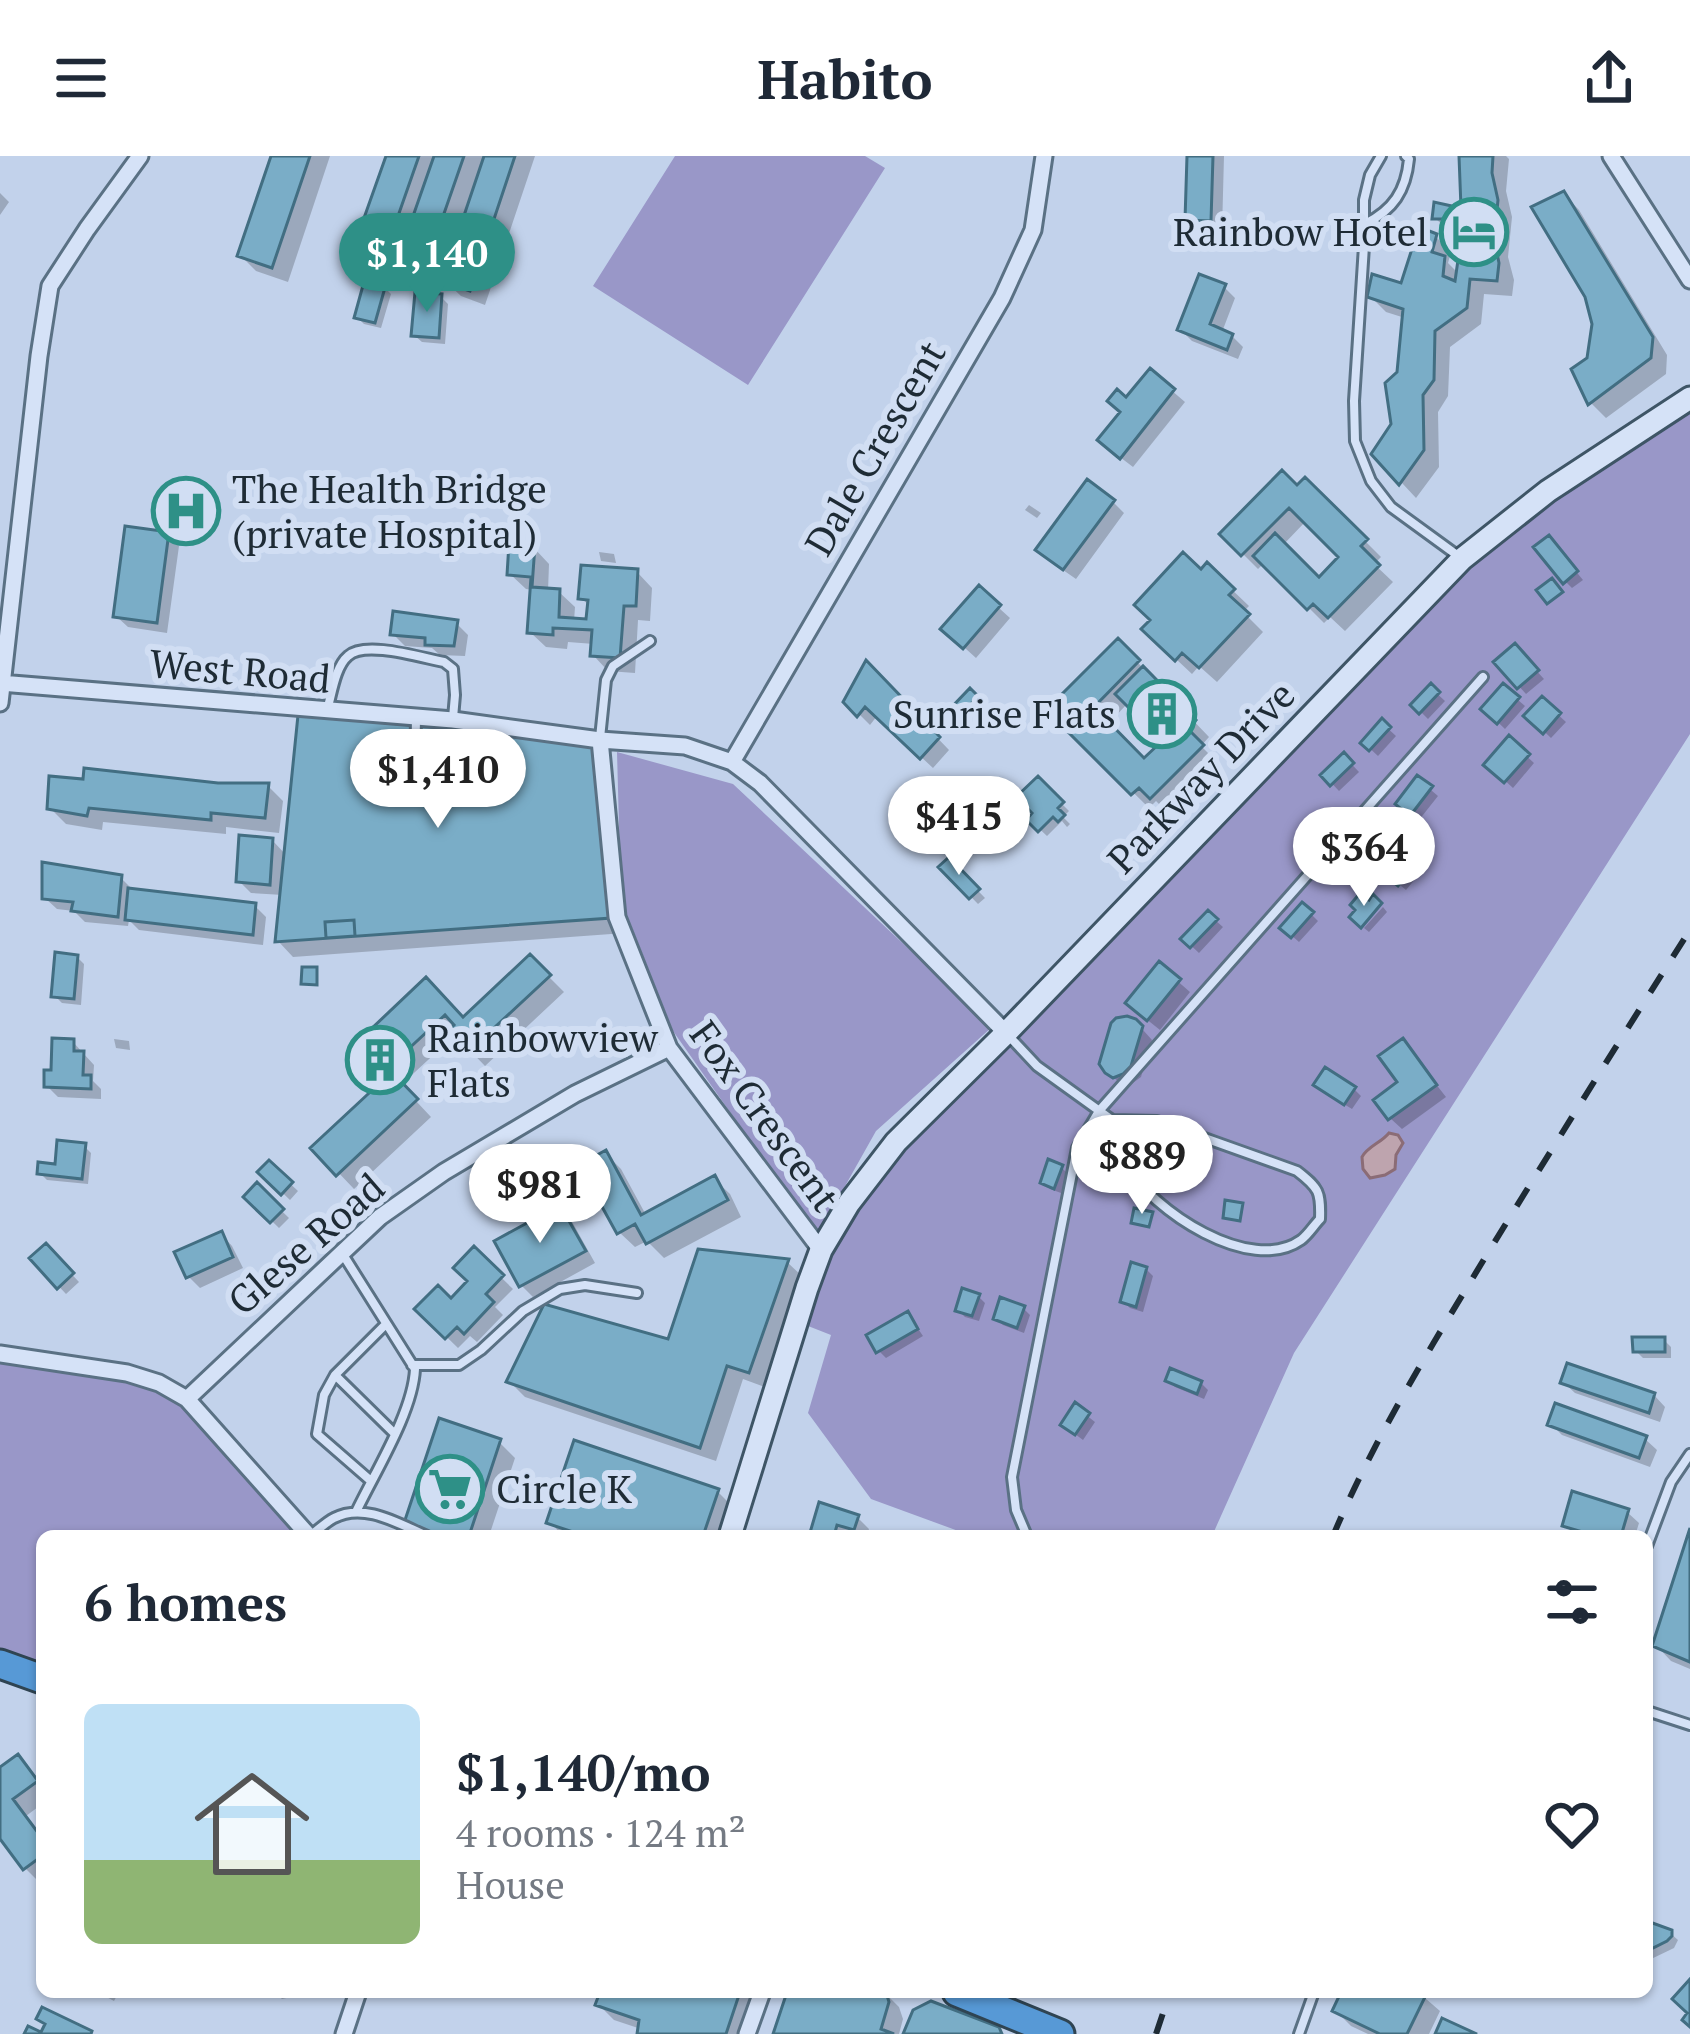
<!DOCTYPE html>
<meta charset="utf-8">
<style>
:root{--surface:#fff;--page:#f2f2f3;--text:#1f2937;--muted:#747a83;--accent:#2e9087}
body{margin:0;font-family:"PT Serif",serif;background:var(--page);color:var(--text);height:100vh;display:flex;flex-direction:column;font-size:45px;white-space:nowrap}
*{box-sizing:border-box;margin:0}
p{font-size:39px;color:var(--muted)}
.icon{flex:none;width:66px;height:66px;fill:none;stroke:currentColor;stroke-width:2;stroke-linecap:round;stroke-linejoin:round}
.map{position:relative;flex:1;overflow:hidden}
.panel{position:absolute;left:36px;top:1374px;width:1617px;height:468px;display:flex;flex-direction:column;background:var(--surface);border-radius:18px;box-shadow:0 3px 9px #0004}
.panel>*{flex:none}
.price{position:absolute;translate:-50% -102px;padding:0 27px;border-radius:42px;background:#fff;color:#222;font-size:39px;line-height:78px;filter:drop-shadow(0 3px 6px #0008)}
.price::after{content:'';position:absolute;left:50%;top:72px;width:36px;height:27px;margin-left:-18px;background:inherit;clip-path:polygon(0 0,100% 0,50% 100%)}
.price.selected{background:var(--accent);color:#fff}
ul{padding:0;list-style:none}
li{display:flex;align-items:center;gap:36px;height:300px;padding:0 48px}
li span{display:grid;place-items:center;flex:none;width:336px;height:240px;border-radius:18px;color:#555}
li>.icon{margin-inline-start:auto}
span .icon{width:144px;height:144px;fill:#fffc;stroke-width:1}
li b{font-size:51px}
h2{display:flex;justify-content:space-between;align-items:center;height:144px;padding:0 48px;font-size:51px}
header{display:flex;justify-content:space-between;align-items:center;height:156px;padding:0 48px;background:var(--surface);font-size:54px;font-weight:600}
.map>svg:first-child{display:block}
</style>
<header><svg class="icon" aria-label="menu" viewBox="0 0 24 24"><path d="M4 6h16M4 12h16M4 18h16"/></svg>Habito<svg class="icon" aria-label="share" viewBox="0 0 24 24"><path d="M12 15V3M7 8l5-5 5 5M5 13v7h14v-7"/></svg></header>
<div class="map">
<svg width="1690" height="1878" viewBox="0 0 1690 1878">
<rect width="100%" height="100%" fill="#c2d2eb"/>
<path fill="#9997c8" d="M675,0H865L885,12L748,229L593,130Z
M1690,242V578L1294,1197L1212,1380H972L871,1343L808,1257L831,1179L803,1168L825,1090L907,978L1441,429L1548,335Z
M617,596L733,628L992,871L876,975L817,1080L673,875L621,744Z
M0,1188L127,1217L187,1243L309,1380H42V1516L0,1501Z"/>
<path fill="#bea4ae" stroke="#8b6c76" stroke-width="3" d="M1389,977L1398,979L1403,987L1396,999L1395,1013L1385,1019L1370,1022L1363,1013L1362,1001C1368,990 1381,987 1389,977Z"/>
<path fill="#0003" fill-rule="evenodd" d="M274,0H330L288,126L256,115L240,99Z
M389,0H535L485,149L461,140L442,122L439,132L415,124L401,110L399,116L372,107L357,92Z
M1190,0H1224L1222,75L1199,74L1188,63Z
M1462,0H1506L1509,3L1506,35L1512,61L1508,101L1514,124L1512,140L1484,138L1481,168L1450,191L1448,240L1438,256L1439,311L1416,342L1375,298L1394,269L1405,162L1386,156L1370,140L1403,130L1436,81L1451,96L1448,107L1459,118L1461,77H1451L1435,62L1464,56Z
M0,37L9,46L0,59Z
M1564,38L1579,54L1667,199L1666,218L1606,262L1591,247L1575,214L1589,204L1595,168Z
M384,131L391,138L381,172L364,168L357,161Z
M1224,131L1235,142L1222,176L1232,180L1243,191L1238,203L1192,185L1181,174Z
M441,141L448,148L445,188L422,186L414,179Z
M1150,216L1185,246L1133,311L1112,295L1127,246Z
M1305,325L1381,401L1374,408L1393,426L1345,475L1330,461L1324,467L1264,407L1258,413L1223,378L1297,333ZM1306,365L1342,401L1319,425L1283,389Z
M1113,346L1124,357L1076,423L1050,405Z
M1029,349L1041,357L1037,362L1025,354Z
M167,379L179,390L167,477L128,471L116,460Z
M1555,390L1583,424L1572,432L1566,426Z
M534,392L549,408L548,435L559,436L575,451L574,465L589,466L590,451L582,442L637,416L652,432L650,465L638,464L635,517L608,515L593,499L594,488L568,486L567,493L546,491L530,476L533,434L526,433L510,418Z
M599,396L614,398L616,407L601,405Z
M1207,410L1249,450L1243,456L1263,476L1217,526L1199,510L1192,518L1160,488Z
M979,434L1010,462L976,502L944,473Z
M456,467L468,479L465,500L440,499L432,492L405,490L393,478Z
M1118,486L1209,581L1201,590L1217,606L1167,656L1156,645L1149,652L1068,572ZM1128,547L1166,585L1144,606L1107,569Z
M1515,491L1544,523L1526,538L1497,506Z
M877,519L949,594L933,612L877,560L870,569L847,546Z
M1503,531L1525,550L1505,573L1484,553Z
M1431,532L1445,545L1428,563L1414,549Z
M970,536L983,549L965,568L952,556Z
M1542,544L1566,566L1551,582L1528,560Z
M1382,567L1396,580L1378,600L1364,587Z
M1509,584L1534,607L1513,632L1487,608Z
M592,588L625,777L293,801L278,785L283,739L251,737L239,725L272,684L287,700Z
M1344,600L1359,616L1339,635L1324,619Z
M1418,623L1438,640L1419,664L1406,655Z
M1038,624L1069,655L1063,661L1070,668L1067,671L1062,665L1047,680L1030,664L1036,657Z
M218,630H268L283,645L279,677L226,671V678L103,666L102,674L66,668L50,652Z
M1370,704L1410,715L1416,722L1406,734Z
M949,705L985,742L978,748L942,711Z
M121,722L132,733L255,750L266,761L263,789L139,774L129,764L128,770L85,766L74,755L57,753L45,742Z
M1303,750L1318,765L1299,786L1283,772Z
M1383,751L1387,756L1369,776L1364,772Z
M1208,758L1223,771L1199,797L1184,783Z
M77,801L84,808L81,849L62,847L55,840Z
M530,802L564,836L485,910L455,879L401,929L431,961L354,1033L315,992L387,925L355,892L426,825L463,864Z
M1159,809L1190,836L1160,874L1140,858Z
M1135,865L1152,884L1141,921L1126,932L1107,916Z
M114,883L129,885L130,894L116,892Z
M73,886L94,909L93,925L101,933V943L58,941L47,930Z
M1403,886L1446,941L1402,973L1390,962L1401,927Z
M1354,933L1361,940L1352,953L1324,936Z
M84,990L91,997L88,1028L47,1024L40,1017L57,1011Z
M606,998L621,1013L646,1059L714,1023L730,1038L741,1061L664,1102L647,1085L635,1091L619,1076Z
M269,1008L298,1035L290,1044L261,1016Z
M1061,1011L1068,1018L1061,1037L1050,1033L1043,1026Z
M257,1031L289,1062L279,1072L247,1041Z
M560,1053L571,1064L595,1107L533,1141L522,1130Z
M221,1078L232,1090L243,1112L200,1132L188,1120Z
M46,1091L79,1126L66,1138L33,1103Z
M474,1095L513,1133L495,1151L503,1159L477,1186L470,1180L458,1192L418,1153L451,1146L471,1125Z
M787,1106L803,1121L765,1231L743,1223L716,1305L525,1241L510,1226L670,1186Z
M1146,1113L1153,1120L1143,1156L1130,1152L1123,1145Z
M978,1140L985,1147L979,1165L965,1161L958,1154Z
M1023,1152L1030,1159L1024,1177L1003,1169L996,1162Z
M908,1158L923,1180L886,1202L879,1195Z
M1664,1184L1671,1191V1202H1643L1636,1195Z
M1168,1224L1201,1227L1208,1234L1204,1243L1175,1231Z
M1563,1226L1654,1239L1665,1251L1660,1266L1575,1237Z
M1076,1251L1095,1266L1083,1284L1071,1275Z
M1551,1268L1645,1283L1657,1294L1650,1311L1562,1279Z
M499,1286L515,1302L489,1380H421L407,1366Z
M717,1335L733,1351L723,1380H563L550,1366Z
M821,1350L858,1362L869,1373L867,1380H812Z
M1627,1356L1639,1367L1635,1380H1577L1565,1369Z
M1690,1382V1513L1671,1505L1656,1489Z
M17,1602L42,1629V1648L26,1660L42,1681L41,1728L25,1712L0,1678V1614Z
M1647,1768L1670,1777L1678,1784L1674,1792L1647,1805Z
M97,1836H119L114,1845Z
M275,1836H290L291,1841L282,1843Z
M604,1836H759L746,1878H640L641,1873L614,1864L599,1849Z
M790,1836H884L899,1851L903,1863L899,1878H776Z
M1344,1836H1418L1440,1855L1429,1878H1368L1351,1870L1335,1854Z"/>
<path fill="#7aadc7" stroke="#426e82" stroke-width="3" d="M271,0H310L272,112L237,100Z
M386,0H419L383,103L353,93Z
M434,0H464L423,118L396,109Z
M484,0H515L470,135L442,125Z
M1187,0H1213L1211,65L1185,64Z
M1459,0H1493L1492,17L1498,44L1494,83L1499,107L1497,125L1470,123L1467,152L1435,175L1434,224L1423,239L1424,294L1399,329L1371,298L1391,268L1385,227L1397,216L1403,153L1367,141L1372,118L1401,127L1419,71L1437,78L1432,96L1445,100L1443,120L1455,125L1460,90L1455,63H1432L1434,46L1461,52Z
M1564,35L1653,181L1651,202L1588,249L1571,213L1587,202L1592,168L1585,141L1531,51Z
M1199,118L1226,128L1210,168L1233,178L1227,194L1177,174Z
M365,122L386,128L375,167L354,162Z
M415,136L442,138L439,182L411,180Z
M1150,212L1175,233L1120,303L1097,284L1120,256L1107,245L1117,233L1126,241Z
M1282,314L1297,329L1305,321L1368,383L1361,390L1380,409L1328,462L1313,448L1307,454L1253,400L1275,377L1319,421L1338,401L1289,352L1241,400L1219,378Z
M1087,323L1115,344L1063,414L1035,394Z
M125,370L169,376L157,467L113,461Z
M1549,379L1578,415L1563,428L1533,391Z
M509,387L535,389L532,431L560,433L559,461L586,463L588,444L578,443L581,409L638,413L636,450H624L620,502L590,500L592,474L553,472V479L527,477L531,421L507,419Z
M1183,396L1201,413L1207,406L1235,433L1229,439L1250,458L1199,512L1182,497L1175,505L1141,473L1150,464L1134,449Z
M1552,422L1563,436L1547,448L1536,434Z
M979,429L1001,449L963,493L940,473Z
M393,455L458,464L454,490L425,489V482L390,479Z
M1118,482L1140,504L1094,551L1144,602L1162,585L1115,538L1143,510L1196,564L1188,573L1204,589L1150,643L1139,632L1131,639L1064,572L1070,566L1052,548Z
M1515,487L1539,514L1517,533L1493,506Z
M866,504L940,581L920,603L865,551L857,561L843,546Z
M1431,527L1440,536L1419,558L1410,549Z
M1503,527L1520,541L1497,568L1480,553Z
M970,532L978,540L956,564L947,556Z
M1542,540L1561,557L1543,578L1523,560Z
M298,559L593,585L611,762L275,786Z
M1382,562L1391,571L1369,595L1360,587Z
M1509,579L1530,598L1504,627L1483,609Z
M1344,596L1354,607L1330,630L1320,619Z
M84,612L218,627H269L265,662L211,657V664L89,652L87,660L47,653L49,620L83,623Z
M1417,619L1433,630L1410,660L1395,648Z
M1038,620L1064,646L1058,652L1065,659L1058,666L1053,661L1038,676L1026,664L1032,657L1016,641Z
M239,679L273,682L270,729L236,726Z
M1373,681L1412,713L1398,730L1359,698Z
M949,701L980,733L969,743L938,711Z
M42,706L122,719L118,761L71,755L73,746L42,743Z
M128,732L256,747L253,779L125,764Z
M1360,737L1369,744L1373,738L1382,747L1361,772L1349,761L1355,754L1350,749Z
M1302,746L1314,756L1291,782L1279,772Z
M1208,754L1218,763L1190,792L1180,783Z
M354,764L355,780L326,782L325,766Z
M55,796L78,799L74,843L51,841Z
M530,798L551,819L467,897L447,876L454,869L445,859L388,912L418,943L336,1020L310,992L382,925L351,892L426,821L463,861Z
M1159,805L1181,823L1147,865L1125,847Z
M302,811H317V829L301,828Z
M1127,860L1136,863L1143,870L1131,910L1123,918L1113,922L1105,917L1099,908L1111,867L1116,862Z
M52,882L74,883V895H84L83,919H91V933L44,931V914H51Z
M1403,882L1437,929L1388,964L1373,944L1397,926L1378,900Z
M1325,911L1356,931L1344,949L1313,929Z
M57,984L86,987L82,1023L37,1018L38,1006L55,1008Z
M606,994L641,1059L715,1019L728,1044L646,1088L635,1068L617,1078L579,1009Z
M1096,1000L1112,1004L1107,1024L1091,1020Z
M1048,1003L1063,1009L1054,1033L1040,1027Z
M269,1004L293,1026L281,1039L257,1016Z
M257,1026L284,1053L270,1067L243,1041Z
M1225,1044L1243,1047L1240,1065L1223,1062Z
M560,1049L586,1095L519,1131L494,1085Z
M1134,1052L1153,1056L1149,1071L1131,1067Z
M222,1075L233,1101L186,1122L174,1096Z
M46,1087L74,1117L57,1133L29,1102Z
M474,1090L504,1119L486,1138L494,1146L464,1178L457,1171L445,1183L414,1153L438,1129L451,1142L467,1125L453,1112Z
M698,1093L789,1103L749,1217L727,1210L700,1292L506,1226L544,1148L668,1183Z
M1131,1106L1147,1111L1136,1151L1120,1146Z
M962,1132L980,1138L972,1160L955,1155Z
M1000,1141L1025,1150L1017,1172L993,1163Z
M908,1155L918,1173L876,1197L866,1179Z
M1632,1181H1665V1196H1633Z
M1567,1207L1655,1237L1649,1257L1560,1227Z
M1170,1212L1202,1225L1197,1238L1165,1225Z
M1075,1246L1090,1257L1075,1279L1060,1269Z
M1555,1247L1647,1280L1639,1302L1547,1269Z
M439,1262L501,1283L469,1380H442L404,1367Z
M574,1284L719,1333L703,1380H585L546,1367Z
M1572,1335L1629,1353L1621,1380H1596L1562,1370Z
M819,1346L859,1359L854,1374L837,1369L834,1380H809Z
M1690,1372V1506L1652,1490Z
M18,1598L38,1625L13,1643L42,1682V1700L23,1714L0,1683V1611Z
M1647,1765L1672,1774V1780L1667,1785L1647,1795Z
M1690,1823V1871L1682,1864L1687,1857L1672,1843Z
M600,1836H740L726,1878H637L639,1864L595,1849Z
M787,1836H886L889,1846L881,1873L894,1878H773Z
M1341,1836H1425L1427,1837L1407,1878H1380L1332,1855Z
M931,1845L999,1871L1002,1878H903L913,1854Z
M42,1851L92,1875L91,1878H24L28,1870L41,1876L45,1868L36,1863Z
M1442,1862L1477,1878H1435Z"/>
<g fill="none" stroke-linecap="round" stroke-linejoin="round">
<g stroke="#5a7184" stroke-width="14">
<path id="lane" d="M1381,0L1370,19L1364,44V90L1354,245L1355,285L1371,325L1391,351L1461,402
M1365,68C1393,54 1406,35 1409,3L1406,0
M327,554C332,538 335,511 348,500C365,484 422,502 444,506L453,513L455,539L453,562
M600,582L606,524L613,510L650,485
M415,614L416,563
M1007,878L1037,910L1112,964L1157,965L1297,1015C1319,1032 1321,1036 1320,1063C1314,1069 1308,1079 1301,1084C1250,1120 1152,1054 1126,1009C1118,996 1116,979 1112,964
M342,1097L415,1213C413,1256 375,1316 356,1356
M412,1209H459L481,1194L523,1155L560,1133L585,1129L637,1137
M335,1219L394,1277
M371,1325L317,1278L324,1239L335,1219L386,1168
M311,1379C318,1374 326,1366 334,1362C364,1346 399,1368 427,1380
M1027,1380L1016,1354L1012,1321L1077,992L1099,955L1483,521
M1647,1390L1671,1326L1690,1298
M1647,1555L1690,1569
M1299,1878L1314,1836"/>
</g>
<g stroke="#5a7184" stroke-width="21">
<path id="street" d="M1611,0L1690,124
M0,527L453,564L600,584L685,590L732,606L760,627L1006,877
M0,547L39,200L50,130L87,73L140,0
M600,584L617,761L669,892L821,1094
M732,606L1002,142L1033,74L1044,0
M0,1198L127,1217L159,1227L187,1243L309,1380
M187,1243L380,1061L444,1016L575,938L669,892
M344,1878L358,1836
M747,1878L762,1836"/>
</g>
<g stroke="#3e5566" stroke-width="27">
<path id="secondary" d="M730,1380L807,1132L821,1094L849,1047L896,986L1006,877L1462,403L1548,335L1690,242"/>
</g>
<g stroke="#2f4452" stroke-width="33">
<path id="highway" d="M0,1508L42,1523
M957,1836L1060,1878"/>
</g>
<use href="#lane" stroke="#d5e2f7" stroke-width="8"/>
<use href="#street" stroke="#d5e2f7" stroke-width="15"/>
<use href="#secondary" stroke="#d5e2f7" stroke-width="21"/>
<use href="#highway" stroke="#5799d6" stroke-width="27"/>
<path stroke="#1e2b35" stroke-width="6" stroke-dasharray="21 21" stroke-linecap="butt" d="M1333,1380C1374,1282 1431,1191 1486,1100C1553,991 1621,882 1690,774
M1156,1878L1170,1836"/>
</g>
<defs>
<g id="hotel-ring" transform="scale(3.45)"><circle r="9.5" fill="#d1def3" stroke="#2e9087" stroke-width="1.5"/><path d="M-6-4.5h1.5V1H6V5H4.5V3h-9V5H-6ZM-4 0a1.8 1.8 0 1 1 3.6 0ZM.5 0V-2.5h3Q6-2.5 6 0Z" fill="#2e9087"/></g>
<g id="hospital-ring" transform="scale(3.45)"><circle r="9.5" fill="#d1def3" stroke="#2e9087" stroke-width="1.5"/><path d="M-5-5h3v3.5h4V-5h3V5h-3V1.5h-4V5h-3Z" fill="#2e9087"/></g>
<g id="building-ring" transform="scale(3.45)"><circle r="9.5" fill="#d1def3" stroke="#2e9087" stroke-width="1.5"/><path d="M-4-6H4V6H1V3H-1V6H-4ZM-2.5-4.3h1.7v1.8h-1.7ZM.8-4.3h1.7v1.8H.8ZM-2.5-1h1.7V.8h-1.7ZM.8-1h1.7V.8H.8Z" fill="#2e9087"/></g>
<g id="supermarket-ring" transform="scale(3.45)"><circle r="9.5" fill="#d1def3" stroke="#2e9087" stroke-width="1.5"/><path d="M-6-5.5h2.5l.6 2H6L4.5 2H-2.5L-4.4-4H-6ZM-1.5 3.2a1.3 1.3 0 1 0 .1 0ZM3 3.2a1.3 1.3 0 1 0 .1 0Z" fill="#2e9087"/></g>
</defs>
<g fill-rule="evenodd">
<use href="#hotel-ring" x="1474" y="76"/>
<use href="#hospital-ring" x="186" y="355"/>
<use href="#building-ring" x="1162" y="558"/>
<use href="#building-ring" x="380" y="904"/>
<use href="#supermarket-ring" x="450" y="1333"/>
</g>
<g text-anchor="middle" stroke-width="12" stroke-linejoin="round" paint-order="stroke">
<g font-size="39" fill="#1e2b35" stroke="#d1def3" text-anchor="start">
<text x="1428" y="90" text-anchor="end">Rainbow Hotel</text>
<text x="232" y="347">The Health Bridge<tspan x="232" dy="45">(private Hospital)</tspan></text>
<text x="1116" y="572" text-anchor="end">Sunrise Flats</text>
<text x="427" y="896">Rainbowview<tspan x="427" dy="45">Flats</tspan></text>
<text x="496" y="1347">Circle K</text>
</g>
<g font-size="39" fill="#1e2b35" stroke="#d1def3">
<text transform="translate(875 292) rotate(-60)" y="14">Dale Crescent</text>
<text transform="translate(240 515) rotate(5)" y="14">West Road</text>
<text transform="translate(1201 621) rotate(-46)" y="14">Parkway Drive</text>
<text transform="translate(765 960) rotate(54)" y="14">Fox Crescent</text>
<text transform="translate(306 1088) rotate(-41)" y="14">Glese Road</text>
</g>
</g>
</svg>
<b class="price selected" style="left:427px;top:159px">$1,140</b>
<b class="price" style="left:438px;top:675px">$1,410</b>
<b class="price" style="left:959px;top:722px">$415</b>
<b class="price" style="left:1364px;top:753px">$364</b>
<b class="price" style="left:1142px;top:1061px">$889</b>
<b class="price" style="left:540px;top:1090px">$981</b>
<section class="panel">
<h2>6 homes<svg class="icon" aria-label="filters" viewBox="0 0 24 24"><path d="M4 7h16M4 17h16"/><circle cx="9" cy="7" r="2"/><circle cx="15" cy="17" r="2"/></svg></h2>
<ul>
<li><span style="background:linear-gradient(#bfe0f5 65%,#8fb573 0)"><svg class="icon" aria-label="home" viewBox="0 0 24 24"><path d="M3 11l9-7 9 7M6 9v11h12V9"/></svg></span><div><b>$1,140/mo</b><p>4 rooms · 124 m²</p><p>House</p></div><svg class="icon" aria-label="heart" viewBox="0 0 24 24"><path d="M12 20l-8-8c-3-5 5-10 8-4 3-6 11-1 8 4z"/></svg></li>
</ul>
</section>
</div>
